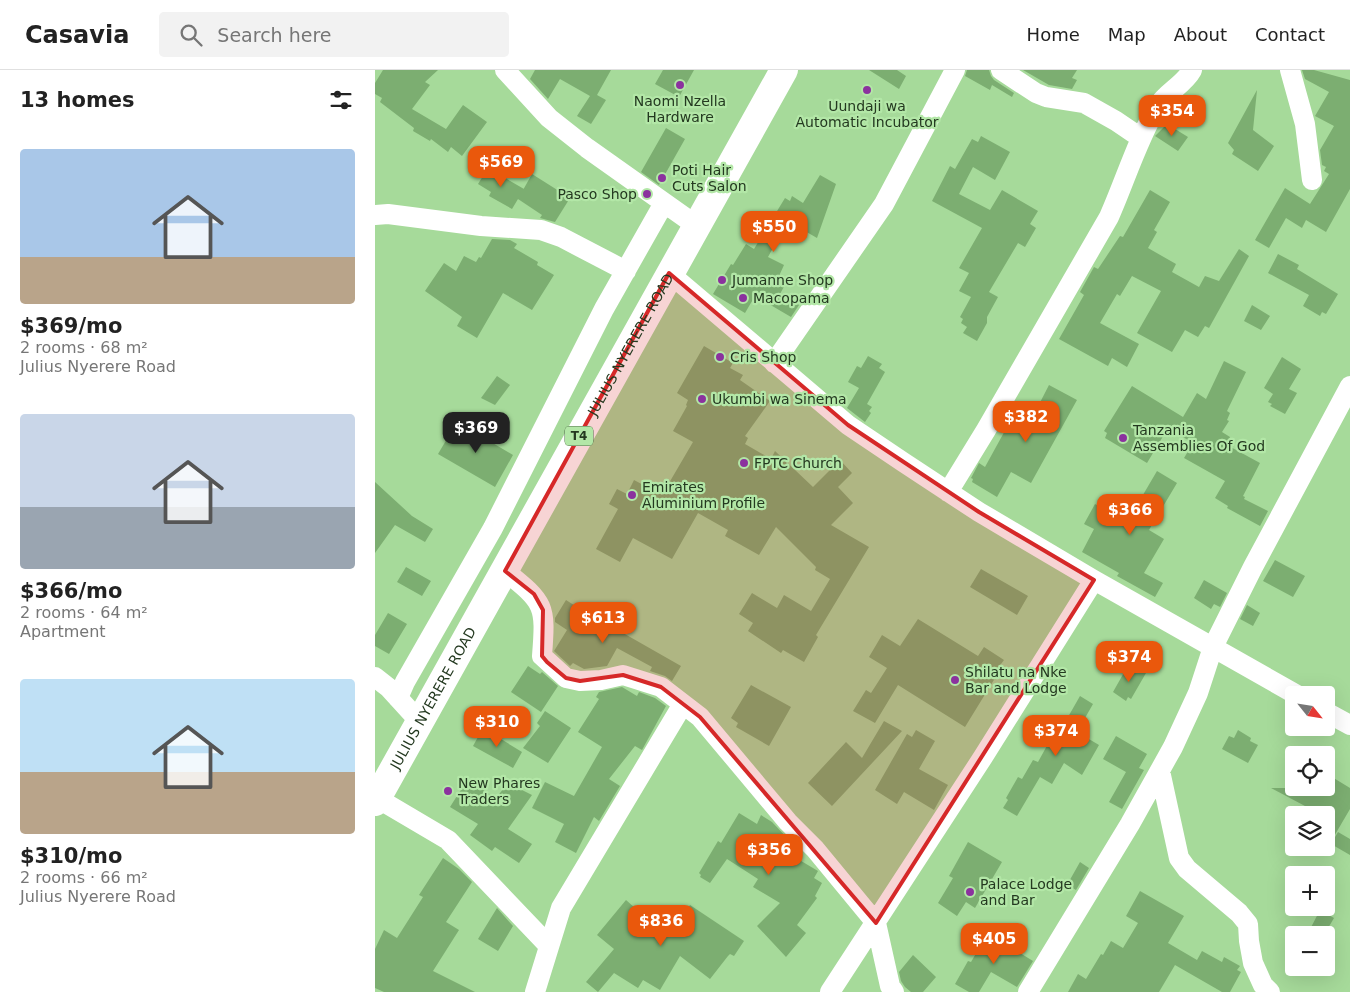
<!DOCTYPE html>
<meta charset="utf-8">
<style>
:root{--surface:#fff;--page:#f2f2f2;--text:#222;--muted:#767676;--line:#e0e0e0;--accent:#ea580c}
body{margin:0;font-family:"DejaVu Sans",sans-serif;background:var(--page);color:var(--text);height:100vh;display:flex;flex-direction:column;font-size:19px;white-space:nowrap}
*{box-sizing:border-box;margin:0}
p{font-size:16px;color:var(--muted)}
.icon{flex:none;width:28px;height:28px;fill:none;stroke:currentColor;stroke-width:2;stroke-linecap:round;stroke-linejoin:round}
.map{position:relative;flex:1;overflow:hidden}
.side{display:flex;flex-direction:column;background:var(--surface);width:375px}
.side>*{flex:none}
.needle{width:32px;rotate:120deg}
.controls{position:absolute;left:910px;top:616px;display:grid;gap:10px}
.controls a{display:grid;place-items:center;width:50px;height:50px;border-radius:5px;background:var(--surface);box-shadow:0 5px 20px #0002;font-size:25px}
.price{position:absolute;translate:-50% -42px;padding:0 11px;border-radius:10px;background:var(--accent);color:#fff;font-size:16px;line-height:32px;filter:drop-shadow(0 1px 2px #0008)}
.price::after{content:'';position:absolute;left:50%;top:30px;width:15px;height:11px;margin-left:-8px;background:inherit;clip-path:polygon(0 0,100% 0,50% 100%)}
.price.selected{background:#222;color:#fff}
ul{padding:0;list-style:none}
li{display:grid;align-content:center;gap:10px;height:265px;padding:0 20px}
li span{display:grid;place-items:center;height:155px;border-radius:5px;color:#555}
li>.icon{margin-inline-start:auto}
span .icon{width:90px;height:90px;fill:#fffc;stroke-width:1}
li b{font-size:21px}
h2{display:flex;justify-content:space-between;align-items:center;height:60px;padding:0 20px;font-size:21px}
header{display:flex;align-items:center;gap:30px;box-sizing:border-box;height:70px;padding:0 25px;background:var(--surface);border-bottom:1px solid var(--line)}
header strong{font-size:24px}
nav{display:flex;gap:28px;margin-inline-start:auto;font-size:18px}
.search{width:350px;height:45px;background:var(--page);display:flex;align-items:center;gap:12px;box-sizing:border-box;padding:0 18px;border-radius:5px;color:var(--muted);font-size:19px}
main{display:flex;flex:1;min-height:0}
.map>svg:first-child{display:block}
</style>
<header>
<strong>Casavia</strong>
<div class="search"><svg class="icon" aria-label="search" viewBox="0 0 24 24"><circle cx="10" cy="10" r="6"/><path d="M15 15l6 6"/></svg>Search here</div>
<nav><a>Home</a><a>Map</a><a>About</a><a>Contact</a></nav>
</header>
<main>
<section class="side">
<h2>13 homes<svg class="icon" aria-label="filters" viewBox="0 0 24 24"><path d="M4 7h16M4 17h16"/><circle cx="9" cy="7" r="2"/><circle cx="15" cy="17" r="2"/></svg></h2>
<ul>
<li><span style="background:linear-gradient(#a9c7e8 70%,#b9a48a 0)"><svg class="icon" aria-label="home" viewBox="0 0 24 24"><path d="M3 11l9-7 9 7M6 9v11h12V9"/></svg></span><div><b>$369/mo</b><p>2 rooms · 68 m²</p><p>Julius Nyerere Road</p></div></li>
<li><span style="background:linear-gradient(#c9d6e8 60%,#9aa5b1 0)"><svg class="icon" aria-label="home" viewBox="0 0 24 24"><path d="M3 11l9-7 9 7M6 9v11h12V9"/></svg></span><div><b>$366/mo</b><p>2 rooms · 64 m²</p><p>Apartment</p></div></li>
<li><span style="background:linear-gradient(#bfe0f5 60%,#b9a48a 0)"><svg class="icon" aria-label="home" viewBox="0 0 24 24"><path d="M3 11l9-7 9 7M6 9v11h12V9"/></svg></span><div><b>$310/mo</b><p>2 rooms · 66 m²</p><p>Julius Nyerere Road</p></div></li>
</ul>
</section>
<div class="map">
<svg width="975" height="922" viewBox="0 0 975 922">
<rect width="100%" height="100%" fill="#a6da9a"/>
<path fill="#7cae71" d="M8,0H63L50,12L55,15L37,39L71,59L88,35L112,52L87,86L76,77L73,82L56,69L55,71L38,61L39,58L5,32L7,28L0,24V13Z
M160,0H236L222,25L231,30L216,54L202,46L215,26L185,9L173,29L155,9Z
M288,0H319L304,27L280,14Z
M494,0H522L531,6L524,19Z
M592,0H614L616,6L619,10L639,23L637,27L617,15L615,20L590,6Z
M648,0H702L697,8L702,10L697,19L674,15Z
M927,0H939L975,10V119L951,162L931,150L927,158L911,148L894,178L880,170L910,118L935,134L954,104L949,101L951,97L947,95L945,80L959,56L940,46L954,22L930,9Z
M882,20L878,60L899,76L883,101L857,84L859,80L853,73Z
M792,54L813,67L803,81L780,66Z
M291,58L310,69L284,115L266,102Z
M606,66L635,82L620,110L598,97L584,124L615,140L627,120L663,141L655,154L661,158L650,177L643,173L614,222L623,227L612,247V253L602,271L588,263L592,257L586,253L588,249L585,247L596,227L584,221L594,203L584,198L607,158L557,131L575,96L580,99L597,69L603,72Z
M113,98L149,119L137,139L114,126L116,122L103,114Z
M157,104L195,128L180,152L165,148L167,145L143,129Z
M445,105L461,114L442,168L416,153L411,161L408,160L393,187L409,195L404,206L412,211L405,224L424,235L416,247L380,226L370,243L338,224L356,194L358,195L371,174L379,179L410,128L415,131L417,126L428,133Z
M775,120L795,132L779,160L782,162L773,178L801,194L797,202L824,217L830,206L844,211L864,179L874,186L834,258L830,256L823,267L810,260L797,282L762,263L786,221L757,206L745,226L742,224L725,253L764,274L752,297L737,288L733,296L684,269L709,225L705,222L719,197L723,199L745,166L748,167Z
M117,169L135,170L142,174L139,178L163,192L162,195L179,205L157,240L128,223L102,268L82,256L87,247L50,221L69,193L81,201L89,186L101,192L104,187L106,188Z
M903,184L924,195L922,199L963,224L951,244L947,242L945,246L928,236L934,225L893,203Z
M877,235L895,246L886,260L869,251Z
M329,276L358,293L355,298L368,305L365,310L395,331L370,366L373,368L370,374L396,389L400,381L438,417L465,390L477,403L463,417L478,433L456,455L494,477L441,565L443,567L429,592L408,580L406,583L373,561L378,553L364,544L377,523L402,538L409,525L436,541L455,509L440,500L441,497L401,457L384,485L350,466L353,460L323,443L297,489L258,468L245,492L221,479L243,439L234,434L242,419L252,424L259,410L287,425L318,372L298,361L312,336L311,335L313,330L302,323Z
M493,286L507,294L504,298L510,302L492,334L497,337L494,341L496,343L490,352L472,338L484,318L473,312L482,296L486,298Z
M907,287L926,299L914,319L922,323L910,344L895,336L897,334L893,332L898,324L889,318Z
M849,291L871,302L852,341L855,343L852,350L854,351L847,362L855,367L852,375L885,393L868,426L870,427L869,429L893,441L885,456L852,438L853,436L840,428L850,411L809,388L818,373L793,358L772,393L730,368L732,363L729,361L757,316L808,347L822,323L831,329Z
M122,306L135,315L120,335L106,328Z
M674,315L702,330L656,413L636,402L622,427L597,412L598,409L596,408L604,393L610,397L638,346L646,351L648,348L655,352Z
M82,352L138,385L120,417L63,384Z
M782,401L802,413L774,460L789,469L769,503L788,513L780,527L742,506L744,503L707,482L719,459L709,454L720,434L725,437L728,431L755,447Z
M0,412L37,446L58,459L50,472L20,455L0,483Z
M900,490L930,506L918,527L888,511Z
M31,497L56,511L47,526L22,512Z
M606,499L653,526L642,545L595,517Z
M829,510L852,523L845,537L839,534L836,539L819,528Z
M191,530L233,557L234,555L306,596L297,611L290,606L275,601L277,597L242,578L232,596L209,599L198,593L195,596L179,581L192,560L180,552V548Z
M872,535L885,543L878,556L865,549Z
M13,543L32,554L14,584L0,576V565Z
M543,549L603,586L609,577L629,590L623,598L625,600L590,657L523,615L500,653L478,641L491,620L496,623L512,598L494,587L507,565L525,576Z
M153,596L165,604L167,602L183,616L166,642L136,622Z
M757,596L771,603L756,629L753,627L751,631L738,622L751,599L755,601Z
M376,615L416,637L394,676L361,657L363,653L356,648Z
M247,617L262,626L264,622L280,628L291,636L267,680L260,676L234,709L245,716L224,751L219,747L201,783L180,772L189,754L157,738L170,712L199,726L227,677L203,662L224,629L221,627L224,622Z
M705,626L718,634L702,662L724,675L707,705L689,693L677,714L665,707L642,746L628,738L633,730L631,728L643,707L647,709L658,690L663,692L685,652L689,654Z
M170,641L196,658L173,693L148,678L165,656L162,653Z
M509,651L527,661L457,736L433,713L471,672L487,688Z
M108,658L147,682L138,698L98,676Z
M541,660L560,671L544,699L573,715L559,740L529,722L522,734L500,720L532,664L537,667Z
M863,660L876,668L875,671L883,675L873,693L847,679L854,666L859,668Z
M741,666L772,684L764,698L769,700L747,739L734,732L751,702L728,689Z
M957,707L975,718V739L951,780V745H947L896,718H951Z
M92,710L121,728L133,713L157,725L133,759L157,774L144,793L120,777L117,781L95,765L103,754L75,737Z
M364,743L382,754L386,745L397,752L417,773L411,782L443,801L439,808L447,813L440,826L442,828L422,855L431,863L411,887L382,856L405,833L378,817L383,809L352,789L335,813L325,807L326,805L324,803L343,771L346,773Z
M963,762L975,769V785L956,774Z
M593,772L627,792L600,838L591,832L582,846L563,833L578,808L574,806Z
M68,788L84,799L97,812L71,852L84,860L58,901L100,922H9L0,918V879L9,860L22,868L48,827L44,825Z
M705,792L714,798L701,820L692,815Z
M765,821L809,846L793,873L822,890L827,881L847,892L849,887L865,896L862,900L866,902L855,922H847L800,895L784,922H693L703,904L711,909L726,884L728,885L736,871L748,878L763,853L751,846Z
M251,830L277,853L278,852L295,864L315,835L369,871L359,886L355,884L353,886L335,909L305,886L285,920L268,910L263,918L239,903L223,922L211,912L239,879L222,865Z
M122,838L138,856L123,881L103,869Z
M945,840L959,848L949,865H932Z
M613,863L658,891L642,917L616,902L604,922H594L580,914L593,891L596,892Z
M538,885L561,907L548,922H536L530,917L526,911L524,902Z"/>
<g fill="none" stroke-linecap="round" stroke-linejoin="round">
<path stroke="#fff" stroke-width="20" d="M130,0L174,48L212,78L322,156
M626,0L661,23L671,27L709,33L741,51L766,68
M915,0L930,54L937,110
M0,145L13,144L106,156L166,160L186,167L251,201
M294,203L473,355L528,392L604,442L719,510L922,625
M399,293L509,134L580,0
M573,422L611,360L734,147C750,111 762,71 782,37C791,22 809,15 817,0
M130,501C170,533 171,535 167,586L191,608L205,611L226,610L248,605L286,617L325,647L413,752L440,779L501,853L515,916L519,922
M0,607L14,618L45,652
M23,628L30,612L118,458L229,239L289,133
M951,642L975,655
M785,701L804,788L812,799L864,843L873,854L874,871L878,893L888,915L895,922
M2,728L73,770L174,876
M160,922L186,838L308,634
M455,922L608,687L719,510
M653,922L755,754L798,677L823,623L838,577L878,497L975,316"/>
<path stroke="#fff" stroke-width="28" id="s1" d="M0,732L409,0"/>
</g>
<path fill="#d62828" fill-opacity="0.2" stroke="#d62828" stroke-width="4" stroke-linejoin="round" d="M294,203L473,355L604,442L719,510L501,853L325,647L286,617L248,605L205,611L191,608L172,592L167,586L168,540L159,524L130,501Z"/>
<g fill="#8b329e" stroke="#b3e7a7" stroke-width="2">
<circle cx="305" cy="15" r="5"/>
<circle cx="492" cy="20" r="5"/>
<circle cx="287" cy="108" r="5"/>
<circle cx="272" cy="124" r="5"/>
<circle cx="347" cy="210" r="5"/>
<circle cx="368" cy="228" r="5"/>
<circle cx="345" cy="287" r="5"/>
<circle cx="327" cy="329" r="5"/>
<circle cx="748" cy="368" r="5"/>
<circle cx="369" cy="393" r="5"/>
<circle cx="257" cy="425" r="5"/>
<circle cx="580" cy="610" r="5"/>
<circle cx="73" cy="721" r="5"/>
<circle cx="595" cy="822" r="5"/>
</g>
<g text-anchor="middle" stroke-width="4.5" stroke-linejoin="round" paint-order="stroke">
<rect fill="#b3e7a7" stroke="#4f6d48" stroke-width="1" x="190" y="356.5" width="28" height="19" rx="4"/>
<g font-size="12" font-weight="bold" fill="#243920">
<text x="204" y="370">T4</text>
</g>
<g font-size="14" fill="#243920" stroke="#b3e7a7" text-anchor="start">
<text x="305" y="36" text-anchor="middle">Naomi Nzella<tspan x="305" dy="16">Hardware</tspan></text>
<text x="492" y="41" text-anchor="middle">Uundaji wa<tspan x="492" dy="16">Automatic Incubator</tspan></text>
<text x="297" y="105">Poti Hair<tspan x="297" dy="16">Cuts Salon</tspan></text>
<text x="262" y="129" text-anchor="end">Pasco Shop</text>
<text x="357" y="215">Jumanne Shop</text>
<text x="378" y="233">Macopama</text>
<text x="355" y="292">Cris Shop</text>
<text x="337" y="334">Ukumbi wa Sinema</text>
<text x="758" y="365">Tanzania<tspan x="758" dy="16">Assemblies Of God</tspan></text>
<text x="379" y="398">FPTC Church</text>
<text x="267" y="422">Emirates<tspan x="267" dy="16">Aluminium Profile</tspan></text>
<text x="590" y="607">Shilatu na Nke<tspan x="590" dy="16">Bar and Lodge</tspan></text>
<text x="83" y="718">New Phares<tspan x="83" dy="16">Traders</tspan></text>
<text x="605" y="819">Palace Lodge<tspan x="605" dy="16">and Bar</tspan></text>
</g>
<g font-size="14" fill="#243920" stroke="#b3e7a7">
<text dy="5" stroke="none"><textPath href="#s1" startOffset="524">JULIUS NYERERE ROAD</textPath></text>
<text dy="5" stroke="none"><textPath href="#s1" startOffset="119">JULIUS NYERERE ROAD</textPath></text>
</g>
</g>
</svg>
<div class="controls">
<a><svg class="needle" viewBox="-14 -14 28 28"><path d="M0-13l5 13h-10z" fill="#e53935"/><path d="M0 13l5-13h-10z" fill="#767676"/></svg></a>
<a><svg class="icon" aria-label="locate" viewBox="0 0 24 24"><circle cx="12" cy="12" r="6"/><path d="M12 2v4M12 18v4M2 12h4M18 12h4"/></svg></a>
<a><svg class="icon" aria-label="layers" viewBox="0 0 24 24"><path d="M12 4l9 5-9 5-9-5zM3 14l9 5 9-5"/></svg></a>
<a>+</a>
<a>−</a>
</div>
<b class="price" style="left:797px;top:67px">$354</b>
<b class="price" style="left:126px;top:118px">$569</b>
<b class="price" style="left:399px;top:183px">$550</b>
<b class="price" style="left:651px;top:373px">$382</b>
<b class="price selected" style="left:101px;top:384px">$369</b>
<b class="price" style="left:755px;top:466px">$366</b>
<b class="price" style="left:228px;top:574px">$613</b>
<b class="price" style="left:754px;top:613px">$374</b>
<b class="price" style="left:122px;top:678px">$310</b>
<b class="price" style="left:681px;top:687px">$374</b>
<b class="price" style="left:394px;top:806px">$356</b>
<b class="price" style="left:286px;top:877px">$836</b>
<b class="price" style="left:619px;top:895px">$405</b>
</div>
</main>
